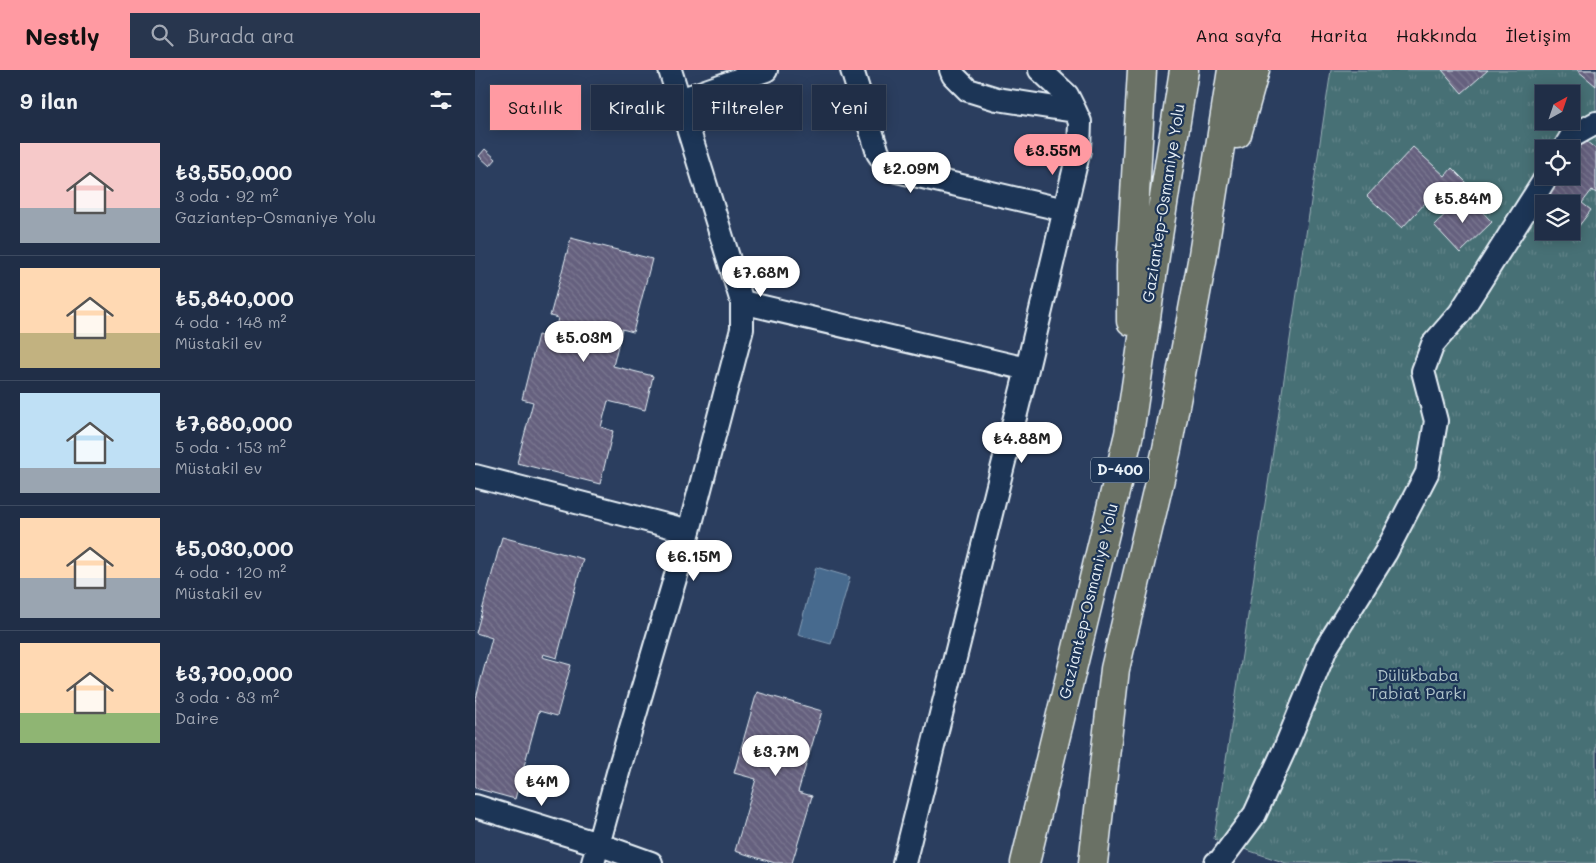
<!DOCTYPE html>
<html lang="tr">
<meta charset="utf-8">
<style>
:root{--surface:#202e47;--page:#28364e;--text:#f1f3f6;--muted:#a2a8b4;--line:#3d4a60;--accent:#ff9aa2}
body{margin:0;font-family:Mali,sans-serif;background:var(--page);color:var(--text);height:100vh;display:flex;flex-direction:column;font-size:19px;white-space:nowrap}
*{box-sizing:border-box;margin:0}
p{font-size:16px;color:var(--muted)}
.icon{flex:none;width:28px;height:28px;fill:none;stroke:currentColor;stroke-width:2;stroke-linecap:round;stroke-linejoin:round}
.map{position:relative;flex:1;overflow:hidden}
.panel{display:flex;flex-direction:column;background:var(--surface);width:475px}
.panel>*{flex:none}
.banner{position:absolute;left:15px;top:15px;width:475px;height:45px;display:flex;gap:10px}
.needle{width:32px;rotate:40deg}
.buttons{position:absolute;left:1060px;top:15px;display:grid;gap:10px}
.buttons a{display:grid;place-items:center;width:45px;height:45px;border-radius:0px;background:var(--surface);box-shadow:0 2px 12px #0003,0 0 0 1px var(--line);font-size:25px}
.price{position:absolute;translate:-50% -42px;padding:0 11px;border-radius:18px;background:#fff;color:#222;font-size:16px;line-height:32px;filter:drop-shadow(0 1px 2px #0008)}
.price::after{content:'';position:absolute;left:50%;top:30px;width:15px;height:11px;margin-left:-8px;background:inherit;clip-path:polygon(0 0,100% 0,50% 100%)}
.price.on{background:var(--accent);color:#111}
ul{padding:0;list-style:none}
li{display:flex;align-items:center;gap:15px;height:125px;padding:0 20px}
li+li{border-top:1px solid var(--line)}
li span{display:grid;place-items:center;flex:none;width:140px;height:100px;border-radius:0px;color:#555}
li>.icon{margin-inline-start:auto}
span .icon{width:60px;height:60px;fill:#fffc;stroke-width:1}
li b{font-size:21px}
h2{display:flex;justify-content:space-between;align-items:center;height:60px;padding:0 20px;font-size:21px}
.tag{padding:0 18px;border-radius:0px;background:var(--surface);box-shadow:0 2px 12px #0003,0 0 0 1px var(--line);font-size:18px;line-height:45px}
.tag.on{background:var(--accent);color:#111}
header{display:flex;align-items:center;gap:30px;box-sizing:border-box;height:70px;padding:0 25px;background:var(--accent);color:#111}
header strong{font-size:24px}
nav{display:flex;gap:28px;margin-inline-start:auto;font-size:18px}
.search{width:350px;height:45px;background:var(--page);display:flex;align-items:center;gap:12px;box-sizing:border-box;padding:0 18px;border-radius:0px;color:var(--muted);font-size:19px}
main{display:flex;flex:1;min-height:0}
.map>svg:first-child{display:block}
</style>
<header>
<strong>Nestly</strong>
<div class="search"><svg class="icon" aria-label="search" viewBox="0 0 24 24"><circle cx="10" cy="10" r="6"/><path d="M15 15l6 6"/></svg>Burada ara</div>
<nav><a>Ana sayfa</a><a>Harita</a><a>Hakkında</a><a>İletişim</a></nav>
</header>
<main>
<section class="panel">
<h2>9 ilan<svg class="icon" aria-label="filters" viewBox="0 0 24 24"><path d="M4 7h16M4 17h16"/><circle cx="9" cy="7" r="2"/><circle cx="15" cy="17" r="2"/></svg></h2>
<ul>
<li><span style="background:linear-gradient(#f6c9c9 65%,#9aa5b1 0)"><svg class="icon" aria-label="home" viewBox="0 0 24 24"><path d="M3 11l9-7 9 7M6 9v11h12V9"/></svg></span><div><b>₺3,550,000</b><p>3 oda · 92 m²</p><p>Gaziantep-Osmaniye Yolu</p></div></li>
<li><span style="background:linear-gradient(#ffd9b3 65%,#c2b280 0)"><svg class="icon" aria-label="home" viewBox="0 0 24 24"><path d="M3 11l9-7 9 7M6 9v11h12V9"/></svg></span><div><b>₺5,840,000</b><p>4 oda · 148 m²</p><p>Müstakil ev</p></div></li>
<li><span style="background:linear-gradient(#bfe0f5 75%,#9aa5b1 0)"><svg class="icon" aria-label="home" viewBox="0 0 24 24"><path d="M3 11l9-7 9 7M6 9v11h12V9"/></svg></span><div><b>₺7,680,000</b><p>5 oda · 153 m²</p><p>Müstakil ev</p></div></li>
<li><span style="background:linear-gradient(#ffd9b3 60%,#9aa5b1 0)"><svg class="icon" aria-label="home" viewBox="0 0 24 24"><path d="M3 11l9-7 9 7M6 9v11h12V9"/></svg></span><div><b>₺5,030,000</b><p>4 oda · 120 m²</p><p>Müstakil ev</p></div></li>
<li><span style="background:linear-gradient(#ffd9b3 70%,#8fb573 0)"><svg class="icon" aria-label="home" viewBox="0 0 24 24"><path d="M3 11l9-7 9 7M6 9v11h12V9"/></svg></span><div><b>₺3,700,000</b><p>3 oda · 83 m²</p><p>Daire</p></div></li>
</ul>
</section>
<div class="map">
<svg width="1121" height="793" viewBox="0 0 1121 793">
<defs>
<pattern id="park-tufts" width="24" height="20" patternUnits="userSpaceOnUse" patternTransform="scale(1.25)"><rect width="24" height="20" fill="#476f74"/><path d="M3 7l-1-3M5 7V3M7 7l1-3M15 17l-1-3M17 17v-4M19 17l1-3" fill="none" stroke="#628489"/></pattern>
<pattern id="building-back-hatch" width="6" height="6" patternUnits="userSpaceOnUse" patternTransform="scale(1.25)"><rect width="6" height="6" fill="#65617e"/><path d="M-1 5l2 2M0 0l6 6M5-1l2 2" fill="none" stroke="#7b7891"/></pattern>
</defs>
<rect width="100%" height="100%" fill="#2b3e5f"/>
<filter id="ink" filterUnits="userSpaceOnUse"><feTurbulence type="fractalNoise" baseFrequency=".02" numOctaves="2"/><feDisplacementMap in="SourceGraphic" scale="10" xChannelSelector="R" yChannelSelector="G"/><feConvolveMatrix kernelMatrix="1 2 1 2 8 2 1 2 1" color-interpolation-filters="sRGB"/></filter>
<g filter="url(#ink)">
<path fill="url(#park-tufts)" stroke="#98b0b6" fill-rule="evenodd" d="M856,0H1121V793H811L739,769ZM1069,24H1096V51H1069ZM1069,79H1096V106H1069ZM1069,134H1096V161H1069Z"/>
<path fill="#476a8e" stroke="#87a0b8" d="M341,497L375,507L356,574L323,565Z"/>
<path fill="url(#building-back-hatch)" stroke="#e8f1f8" d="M967,0H1013L987,23Z
M1102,0H1121V16Z
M1107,68L1121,79V123L1117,120L1107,133L1116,140L1097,165L1093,161H1096V134H1069V144L1059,136L1079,109L1089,117L1097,107L1096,83Z
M938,77L970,106L977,98L991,112L964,140L953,130L927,158L892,126Z
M10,79L21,89L15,96L4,86Z
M991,125L1017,152L985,183L959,155Z
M96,168L177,189L158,262L147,259L138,296L178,306L170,340L133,331L126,357L138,361L125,414L42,393L58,332L47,329L63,265L78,269L83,248L75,246Z
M27,467L108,489L82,588L68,584L67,587L96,595L82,646L64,641L40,729L0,718V632L17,568L1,563Z
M282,622L347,641L323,722L337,726L317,793H300L260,781L281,709L259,703Z"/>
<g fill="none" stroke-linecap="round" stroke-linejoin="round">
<g stroke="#e8f1f8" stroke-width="26">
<path id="minor" d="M195,0L267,232V259L214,461
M377,0L403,83L409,92L422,101L590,140
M476,0L478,5L493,20L522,29L600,41L605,52L604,80L552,299
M565,0L592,25L600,41
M205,30L291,0
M1089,79L1096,67L1121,53
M267,232L552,299L429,793
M0,406L214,461L144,699L118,793
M0,736L123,774L176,793
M741,793L745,791L780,744L811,676L851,578L911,482L952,403L961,351L948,301L958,274L985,243L1072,106"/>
</g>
<g stroke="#e8f1f8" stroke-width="31">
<path id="highway" d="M762,64L780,0
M656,251V196L667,0
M550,793L654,364L681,179L709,0
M618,793L640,599L692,379L727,191L757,0"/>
</g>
<use href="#minor" stroke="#1d3557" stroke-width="22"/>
<use href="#highway" stroke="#6b7165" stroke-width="28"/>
</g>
</g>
<g text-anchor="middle" stroke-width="4.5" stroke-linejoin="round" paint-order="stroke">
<rect fill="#1d3557" stroke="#abb9c8" stroke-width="1" x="616" y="387.5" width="58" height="25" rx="4"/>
<g font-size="15" font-weight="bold" fill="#e8f1f8">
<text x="645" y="405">D-400</text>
</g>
<g font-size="16" fill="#e8f1f8" stroke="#1d3557">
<text transform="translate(688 133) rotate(-81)" y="6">Gaziantep-Osmaniye Yolu</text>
<text transform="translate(613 531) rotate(-76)" y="6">Gaziantep-Osmaniye Yolu</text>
</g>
<g font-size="16" fill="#b0c4ca" stroke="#1d3557">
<text x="943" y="611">Dülükbaba<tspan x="943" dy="18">Tabiat Parkı</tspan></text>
</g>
</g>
</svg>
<div class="buttons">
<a><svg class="needle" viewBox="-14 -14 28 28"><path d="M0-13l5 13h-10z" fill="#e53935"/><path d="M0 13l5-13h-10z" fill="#a2a8b4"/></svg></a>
<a><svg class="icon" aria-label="locate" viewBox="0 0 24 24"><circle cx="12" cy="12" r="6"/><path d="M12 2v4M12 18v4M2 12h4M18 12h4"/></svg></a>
<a><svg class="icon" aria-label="layers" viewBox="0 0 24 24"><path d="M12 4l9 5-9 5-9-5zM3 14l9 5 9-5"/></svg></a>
</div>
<b class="price on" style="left:578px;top:106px">₺3.55M</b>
<b class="price" style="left:436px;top:124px">₺2.09M</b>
<b class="price" style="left:988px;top:154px">₺5.84M</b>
<b class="price" style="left:286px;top:228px">₺7.68M</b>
<b class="price" style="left:109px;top:293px">₺5.03M</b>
<b class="price" style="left:547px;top:394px">₺4.88M</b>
<b class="price" style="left:219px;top:512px">₺6.15M</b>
<b class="price" style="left:301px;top:707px">₺3.7M</b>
<b class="price" style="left:67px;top:737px">₺4M</b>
<div class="banner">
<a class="tag on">Satılık</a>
<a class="tag">Kiralık</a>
<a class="tag">Filtreler</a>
<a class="tag">Yeni</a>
</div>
</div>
</main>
